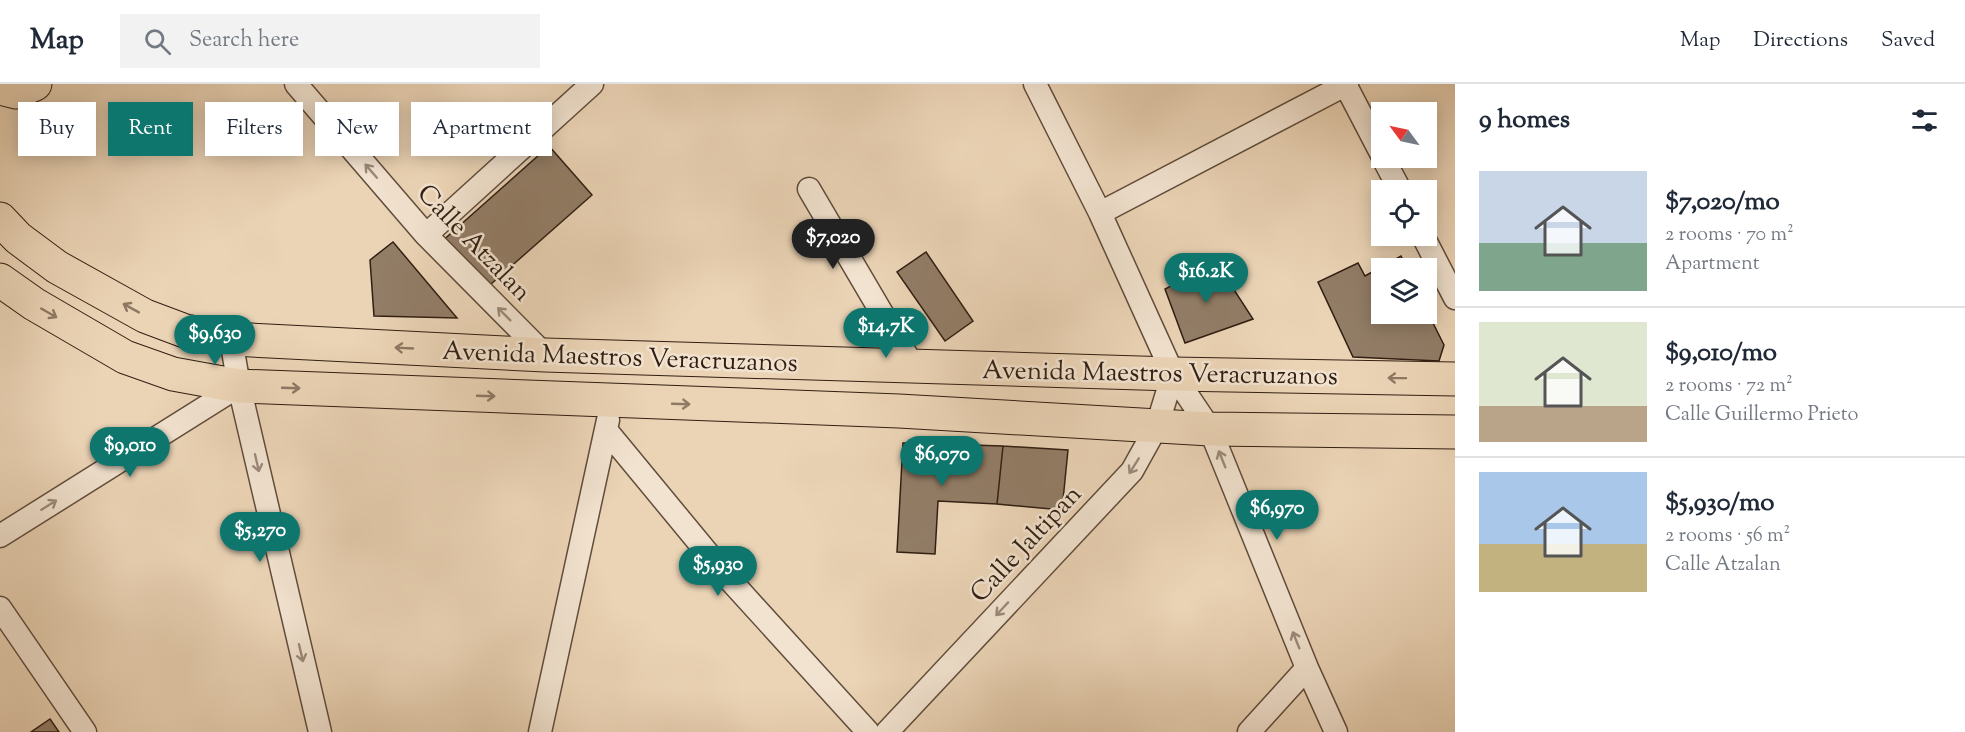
<!DOCTYPE html>
<meta charset="utf-8">
<style>
:root{--surface:#fff;--page:#f2f2f3;--text:#1f2937;--muted:#747a83;--line:#e0e1e3;--accent:#0f766e}
body{margin:0;font-family:"Sorts Mill Goudy",serif;background:var(--page);color:var(--text);height:100vh;display:flex;flex-direction:column;font-size:22px;white-space:nowrap}
*{box-sizing:border-box;margin:0}
p{font-size:20px;color:var(--muted)}
.icon{flex:none;width:33px;height:33px;fill:none;stroke:currentColor;stroke-width:2;stroke-linecap:round;stroke-linejoin:round}
.map{position:relative;flex:1;overflow:hidden}
.side{display:flex;flex-direction:column;background:var(--surface);width:510px}
.side>*{flex:none}
.guide{position:absolute;left:18px;top:18px;width:570px;height:54px;display:flex;gap:12px}
.needle{width:39px;rotate:303deg}
.tools{position:absolute;left:1371px;top:18px;display:grid;gap:12px}
.tools a{display:grid;place-items:center;width:66px;height:66px;border-radius:0px;background:var(--surface);box-shadow:0 3px 15px #0003;font-size:30px}
.price{position:absolute;translate:-50% -51px;padding:0 14px;border-radius:21px;background:var(--accent);color:#fff;font-size:20px;line-height:39px;filter:drop-shadow(0 2px 3px #0008)}
.price::after{content:'';position:absolute;left:50%;top:36px;width:18px;height:14px;margin-left:-9px;background:inherit;clip-path:polygon(0 0,100% 0,50% 100%)}
.price.on{background:#222;color:#fff}
ul{padding:0;list-style:none}
li{display:flex;align-items:center;gap:18px;height:150px;padding:0 24px}
li+li{border-top:2px solid var(--line)}
li span{display:grid;place-items:center;flex:none;width:168px;height:120px;border-radius:0px;color:#555}
li>.icon{margin-inline-start:auto}
span .icon{width:72px;height:72px;fill:#fffc;stroke-width:1}
li b{font-size:26px}
h2{display:flex;justify-content:space-between;align-items:center;height:72px;padding:0 24px;font-size:26px}
.pill{padding:0 21px;border-radius:0px;background:var(--surface);box-shadow:0 3px 15px #0003;font-size:21px;line-height:54px}
.pill.on{background:var(--accent);color:#fff}
header{display:flex;align-items:center;gap:36px;box-sizing:border-box;height:84px;padding:0 30px;background:var(--surface);border-bottom:2px solid var(--line)}
header strong{font-size:28px}
nav{display:flex;gap:33px;margin-inline-start:auto;font-size:21px}
.search{width:420px;height:54px;background:var(--page);display:flex;align-items:center;gap:15px;box-sizing:border-box;padding:0 21px;border-radius:0px;color:var(--muted);font-size:22px}
main{display:flex;flex:1;min-height:0}
.map>svg:first-child{display:block}
</style>
<header>
<strong>Map</strong>
<div class="search"><svg class="icon" aria-label="search" viewBox="0 0 24 24"><circle cx="10" cy="10" r="6"/><path d="M15 15l6 6"/></svg>Search here</div>
<nav><a>Map</a><a>Directions</a><a>Saved</a></nav>
</header>
<main>
<div class="map">
<svg width="1455" height="648" viewBox="0 0 1455 648">
<rect width="100%" height="100%" fill="#ebd4b6"/>
<filter id="stains"><feTurbulence type="fractalNoise" baseFrequency=".00333" numOctaves="4"/><feColorMatrix values="0 0 0 0 .2 0 0 0 0 .09 0 0 0 0 .02 0 0 0 .5 -.17"/></filter>
<radialGradient id="worn" r=".72"><stop offset=".6" stop-color="#630" stop-opacity="0"/><stop offset="1" stop-color="#630" stop-opacity=".3"/></radialGradient>
<path fill="#927d67" stroke="#311e12" stroke-width="1.5" d="M549,62L592,111L482,208L440,159Z
M393,158L457,234L374,232L370,176Z
M926,168L973,237L945,257L897,188Z
M1401,172L1407,184H1382V230H1426V225L1444,261L1439,277L1353,273L1318,198L1358,179L1365,192Z
M1216,178L1253,235L1185,259L1165,205Z
M903,359L1003,362L997,420L938,417L935,470L897,468Z
M1003,362L1068,366L1062,426L997,420Z
M50,635L59,648H31Z"/>
<g fill="none" stroke-linecap="round" stroke-linejoin="round">
<g stroke="#604c3b" stroke-width="25">
<path id="street" d="M296,0L426,151L545,271
M1035,0L1100,129L1173,290L1210,345L1307,584L1336,648
M1345,0L1382,71
M1383,74L1400,106
M809,105L913,282
M1100,129L1347,0
M426,151L592,0
M1423,152L1455,214
M231,255L239,302L320,648
M606,346L729,495L868,648
M0,452L239,302
M0,524L85,648
M540,648L608,336
M887,648L1132,387L1157,342L1173,290
M1249,648L1307,584"/>
</g>
<g stroke="#311e12" stroke-width="35">
<path id="primary" d="M0,135L18,154L57,183L145,232L185,247L231,255L545,271L1173,290L1455,295
M0,196L34,220L125,273L173,290L239,302L899,327L1210,345L1455,348"/>
</g>
<g stroke="#311e12" stroke-width="35">
<path id="highway" d="M0,4L16,8L35,0"/>
</g>
<use href="#street" stroke="#f2e3d0" stroke-width="22"/>
<use href="#primary" stroke="#ebd4b6" stroke-width="33"/>
<use href="#highway" stroke="#ebd4b6" stroke-width="33"/>
</g>
<defs><path id="oneway-shaft" d="M-6 0H5M1.5-3L5.5 0L1.5 3" fill="none" stroke-width="1.6" stroke-linecap="round" stroke-linejoin="round" transform="scale(1.5)"/></defs>
<g stroke="#9b8a7a">
<use href="#oneway-shaft" transform="translate(371 87) rotate(-131)"/>
<use href="#oneway-shaft" transform="translate(504 230) rotate(-135)"/>
<use href="#oneway-shaft" transform="translate(1222 375) rotate(-112)"/>
<use href="#oneway-shaft" transform="translate(257 379) rotate(77)"/>
<use href="#oneway-shaft" transform="translate(1134 382) rotate(122)"/>
<use href="#oneway-shaft" transform="translate(49 421) rotate(-32)"/>
<use href="#oneway-shaft" transform="translate(1002 525) rotate(133)"/>
<use href="#oneway-shaft" transform="translate(1296 556) rotate(-112)"/>
<use href="#oneway-shaft" transform="translate(301 569) rotate(77)"/>
</g>
<g stroke="#8e7964">
<use href="#oneway-shaft" transform="translate(131 224) rotate(-151)"/>
<use href="#oneway-shaft" transform="translate(49 229) rotate(30)"/>
<use href="#oneway-shaft" transform="translate(404 264) rotate(-177)"/>
<use href="#oneway-shaft" transform="translate(1397 294) rotate(-179)"/>
<use href="#oneway-shaft" transform="translate(291 304) rotate(2)"/>
<use href="#oneway-shaft" transform="translate(486 312) rotate(2)"/>
<use href="#oneway-shaft" transform="translate(681 320) rotate(2)"/>
</g>
<g text-anchor="middle" stroke-width="5" stroke-linejoin="round" paint-order="stroke">
<g font-size="26" fill="#311e12" stroke="#f2e3d0">
<text transform="translate(475 158) rotate(46)" y="9">Calle Atzalan</text>
<text transform="translate(620 272) rotate(2)" y="9">Avenida Maestros Veracruzanos</text>
<text transform="translate(1160 288) rotate(1)" y="9">Avenida Maestros Veracruzanos</text>
<text transform="translate(1025 459) rotate(-47)" y="9">Calle Jaltipan</text>
</g>
</g>
<rect width="100%" height="100%" filter="url(#stains)"/>
<rect width="100%" height="100%" fill="url(#worn)"/>
</svg>
<div class="tools">
<a><svg class="needle" viewBox="-14 -14 28 28"><path d="M0-13l5 13h-10z" fill="#e53935"/><path d="M0 13l5-13h-10z" fill="#747a83"/></svg></a>
<a><svg class="icon" aria-label="locate" viewBox="0 0 24 24"><circle cx="12" cy="12" r="6"/><path d="M12 2v4M12 18v4M2 12h4M18 12h4"/></svg></a>
<a><svg class="icon" aria-label="layers" viewBox="0 0 24 24"><path d="M12 4l9 5-9 5-9-5zM3 14l9 5 9-5"/></svg></a>
</div>
<b class="price on" style="left:833px;top:186px">$7,020</b>
<b class="price" style="left:1206px;top:220px">$16.2K</b>
<b class="price" style="left:886px;top:275px">$14.7K</b>
<b class="price" style="left:215px;top:282px">$9,630</b>
<b class="price" style="left:130px;top:394px">$9,010</b>
<b class="price" style="left:942px;top:403px">$6,070</b>
<b class="price" style="left:1277px;top:457px">$6,970</b>
<b class="price" style="left:260px;top:479px">$5,270</b>
<b class="price" style="left:718px;top:513px">$5,930</b>
<div class="guide">
<a class="pill">Buy</a>
<a class="pill on">Rent</a>
<a class="pill">Filters</a>
<a class="pill">New</a>
<a class="pill">Apartment</a>
</div>
</div>
<section class="side">
<h2>9 homes<svg class="icon" aria-label="filters" viewBox="0 0 24 24"><path d="M4 7h16M4 17h16"/><circle cx="9" cy="7" r="2"/><circle cx="15" cy="17" r="2"/></svg></h2>
<ul>
<li><span style="background:linear-gradient(#c9d6e8 60%,#7fa58c 0)"><svg class="icon" aria-label="home" viewBox="0 0 24 24"><path d="M3 11l9-7 9 7M6 9v11h12V9"/></svg></span><div><b>$7,020/mo</b><p>2 rooms · 70 m²</p><p>Apartment</p></div></li>
<li><span style="background:linear-gradient(#dfe7d0 70%,#b9a48a 0)"><svg class="icon" aria-label="home" viewBox="0 0 24 24"><path d="M3 11l9-7 9 7M6 9v11h12V9"/></svg></span><div><b>$9,010/mo</b><p>2 rooms · 72 m²</p><p>Calle Guillermo Prieto</p></div></li>
<li><span style="background:linear-gradient(#a9c7e8 60%,#c2b280 0)"><svg class="icon" aria-label="home" viewBox="0 0 24 24"><path d="M3 11l9-7 9 7M6 9v11h12V9"/></svg></span><div><b>$5,930/mo</b><p>2 rooms · 56 m²</p><p>Calle Atzalan</p></div></li>
</ul>
</section>
</main>
